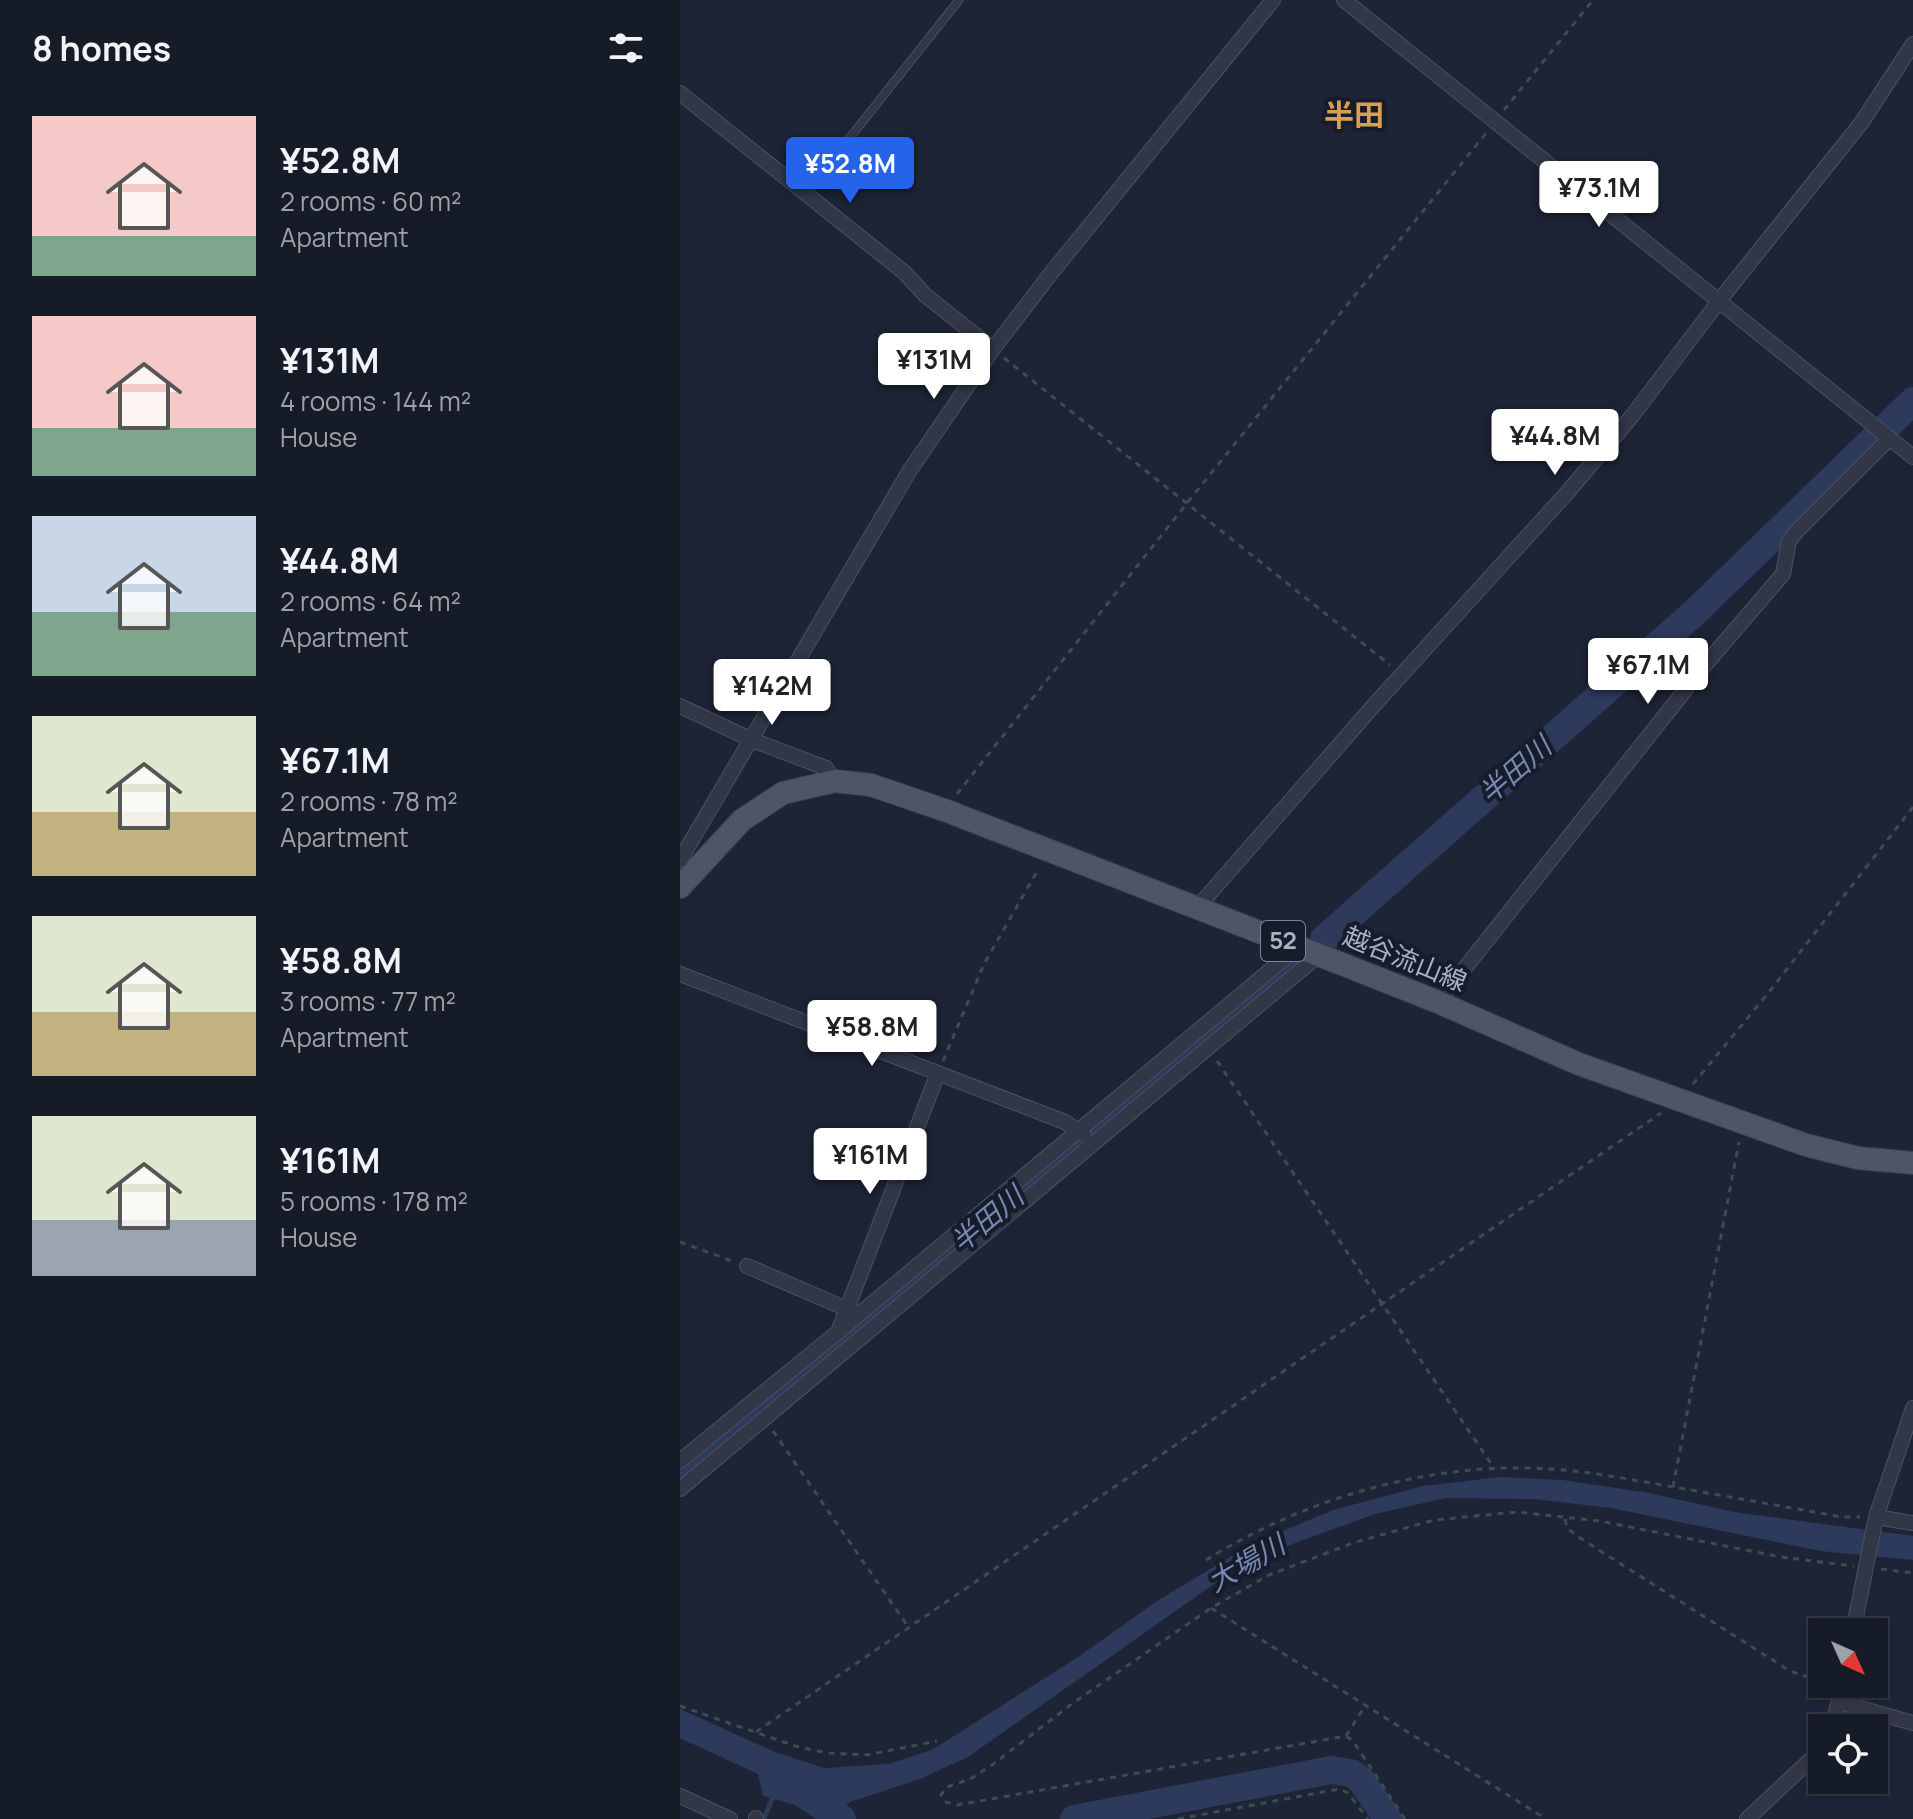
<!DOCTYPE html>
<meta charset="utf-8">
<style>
:root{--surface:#161b28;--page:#232834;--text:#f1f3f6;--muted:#9ea1a8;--line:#353945;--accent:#2563eb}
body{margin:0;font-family:Manrope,"Noto Sans JP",sans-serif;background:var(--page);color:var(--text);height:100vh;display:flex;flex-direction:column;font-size:30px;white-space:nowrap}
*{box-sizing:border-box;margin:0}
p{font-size:26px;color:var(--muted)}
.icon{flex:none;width:44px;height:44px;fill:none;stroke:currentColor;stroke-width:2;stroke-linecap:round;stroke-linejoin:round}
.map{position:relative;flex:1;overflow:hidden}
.drawer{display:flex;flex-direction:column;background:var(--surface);width:680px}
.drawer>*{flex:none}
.needle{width:52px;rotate:135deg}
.controls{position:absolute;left:1128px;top:1618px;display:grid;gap:16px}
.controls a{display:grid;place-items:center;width:80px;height:80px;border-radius:0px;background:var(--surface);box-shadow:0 2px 6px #0004,0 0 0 2px var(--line);font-size:40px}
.price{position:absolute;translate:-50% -68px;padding:0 18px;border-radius:8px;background:#fff;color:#222;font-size:26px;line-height:52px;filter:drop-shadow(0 2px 4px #0008)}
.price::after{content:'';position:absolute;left:50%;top:48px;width:24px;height:18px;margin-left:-12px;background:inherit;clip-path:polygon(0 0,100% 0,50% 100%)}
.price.current{background:var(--accent);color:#fff}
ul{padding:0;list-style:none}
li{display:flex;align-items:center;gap:24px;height:200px;padding:0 32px}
li span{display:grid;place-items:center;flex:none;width:224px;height:160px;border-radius:0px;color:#555}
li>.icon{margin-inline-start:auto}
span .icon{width:96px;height:96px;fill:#fffc;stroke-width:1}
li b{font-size:34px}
h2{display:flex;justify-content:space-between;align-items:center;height:96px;padding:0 32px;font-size:34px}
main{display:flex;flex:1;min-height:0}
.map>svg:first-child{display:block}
</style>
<main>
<section class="drawer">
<h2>8 homes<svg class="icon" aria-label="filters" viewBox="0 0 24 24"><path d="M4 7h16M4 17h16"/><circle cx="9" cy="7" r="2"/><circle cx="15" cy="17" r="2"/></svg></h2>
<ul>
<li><span style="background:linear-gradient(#f6c9c9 75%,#7fa58c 0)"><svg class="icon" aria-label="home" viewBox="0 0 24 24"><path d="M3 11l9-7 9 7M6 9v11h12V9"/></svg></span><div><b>¥52.8M</b><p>2 rooms · 60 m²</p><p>Apartment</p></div></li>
<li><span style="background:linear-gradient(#f6c9c9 70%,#7fa58c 0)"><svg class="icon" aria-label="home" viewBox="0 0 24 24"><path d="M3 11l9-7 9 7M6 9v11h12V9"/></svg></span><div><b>¥131M</b><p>4 rooms · 144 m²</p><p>House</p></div></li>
<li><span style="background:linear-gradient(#c9d6e8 60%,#7fa58c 0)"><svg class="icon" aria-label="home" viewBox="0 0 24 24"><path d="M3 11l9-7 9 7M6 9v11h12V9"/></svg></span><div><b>¥44.8M</b><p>2 rooms · 64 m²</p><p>Apartment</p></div></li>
<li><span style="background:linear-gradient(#dfe7d0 60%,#c2b280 0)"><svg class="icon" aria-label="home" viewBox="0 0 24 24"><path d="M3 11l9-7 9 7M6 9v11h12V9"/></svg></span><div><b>¥67.1M</b><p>2 rooms · 78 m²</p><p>Apartment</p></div></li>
<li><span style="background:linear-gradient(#dfe7d0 60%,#c2b280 0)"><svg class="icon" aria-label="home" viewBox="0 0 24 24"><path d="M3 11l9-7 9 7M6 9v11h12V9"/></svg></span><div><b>¥58.8M</b><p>3 rooms · 77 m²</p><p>Apartment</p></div></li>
<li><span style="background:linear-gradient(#dfe7d0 65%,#9aa5b1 0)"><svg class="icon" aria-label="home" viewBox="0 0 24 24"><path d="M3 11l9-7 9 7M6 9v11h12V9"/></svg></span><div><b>¥161M</b><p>5 rooms · 178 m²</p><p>House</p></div></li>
</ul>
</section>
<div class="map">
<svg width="1233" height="1819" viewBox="0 0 1233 1819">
<rect width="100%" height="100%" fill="#1d2436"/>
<path fill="#2d3a5c" d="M820,1477L883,1480L969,1493L1054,1512L1233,1536V1560L1140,1551L931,1508L854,1499L766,1498L695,1514L615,1543L554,1570L288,1757L240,1779L170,1802L152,1815L83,1796L78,1774L0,1738V1709L95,1752L144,1768L208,1764L252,1750L395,1659L477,1601L570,1545L653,1510L743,1486Z"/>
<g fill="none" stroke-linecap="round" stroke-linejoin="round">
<path stroke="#2d3a5c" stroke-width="5" d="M84,1819L94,1794"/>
<path stroke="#2d3a5c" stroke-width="28" d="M644,939L1015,612L1233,401
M0,1475L614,964
M122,1793L162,1819
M394,1819L651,1770L671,1773L681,1780L708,1819"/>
<g stroke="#4b5162" stroke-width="9">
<path id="service" d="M126,193L279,0"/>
</g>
<g stroke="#4b5162" stroke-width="16">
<path id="minor" d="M664,0L1233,457
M0,93L225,273L245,295L313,349
M0,706L72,740L146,768L155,781
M0,860L230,470L313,349L372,272L593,0
M517,908L695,704L886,494L952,416L1039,301L1182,122L1233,44
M0,974L385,1122L404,1135
M758,1002L1025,665L1103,574L1109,541L1116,532L1210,438
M67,1266L174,1312
M160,1327L258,1073
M0,1461L158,1332L618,947
M0,1489L639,955
M1196,1517L1233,1523
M1173,1632L1196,1517L1233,1408
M1159,1702L1233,1723
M1152,1728L1163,1684
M0,1796L50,1819
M76,1819V1818
M1067,1819L1142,1749"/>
</g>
<g stroke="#3a4050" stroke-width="24">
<path id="primary" d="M0,887L62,820L103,793L155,781L191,785L267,811L667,966L758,1002L899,1064L1126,1145L1178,1158L1233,1163"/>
</g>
<path stroke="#3a4d52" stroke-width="3" stroke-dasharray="6 6" stroke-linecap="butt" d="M824,110L913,0
M324,358L710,665
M277,794L507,503L807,132
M263,1061L304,964L359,868
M537,1061L814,1468
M1013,1084L1089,992L1233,807
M0,1242L52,1261
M93,1431L229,1628
M993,1487L1059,1142
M885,1519L887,1528L900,1538L1110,1671L1142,1682
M526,1560C624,1499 751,1461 868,1469C910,1471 952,1480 994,1487C1050,1497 1106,1507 1162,1517H1180
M1201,1569L1233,1573
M531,1608L866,1819
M0,1706L115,1746L147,1753L187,1755L257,1741
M76,1732L981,1113
M666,1736L685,1706
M498,1819L659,1789L668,1793L688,1819
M725,1819L673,1741L666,1736L277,1805L266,1802L261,1795L267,1787L290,1779L312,1765L393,1703L531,1608L589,1575L673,1543L754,1520L837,1512L920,1521L1101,1557L1174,1566"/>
<use href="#service" stroke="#313747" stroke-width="7"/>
<use href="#minor" stroke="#313747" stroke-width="14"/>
<use href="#primary" stroke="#4e5567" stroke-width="22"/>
</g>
<g text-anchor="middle" stroke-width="8" stroke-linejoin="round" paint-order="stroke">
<rect fill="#171c2b" stroke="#7e8496" stroke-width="2" x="581" y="921" width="44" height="40" rx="6"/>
<g font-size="24" font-weight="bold" fill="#aab1c4">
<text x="603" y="949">52</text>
</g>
<g font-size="26" fill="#aab1c4" stroke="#171c2b">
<text transform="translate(725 959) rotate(22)" y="9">越谷流山線</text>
</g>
<g font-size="28" font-style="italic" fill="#7889b3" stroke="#171c2b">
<text transform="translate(835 770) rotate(-41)" y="10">半田川</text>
<text transform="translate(307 1219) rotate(-40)" y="10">半田川</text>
<text transform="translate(566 1563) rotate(-30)" y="10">大場川</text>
</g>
<g font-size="30" font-weight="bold" fill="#d99f50" stroke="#171c2b">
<text x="674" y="126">半田</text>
</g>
</g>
</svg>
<div class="controls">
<a><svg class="needle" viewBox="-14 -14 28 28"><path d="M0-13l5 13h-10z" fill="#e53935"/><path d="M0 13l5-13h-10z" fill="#9ea1a8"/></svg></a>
<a><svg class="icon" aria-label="locate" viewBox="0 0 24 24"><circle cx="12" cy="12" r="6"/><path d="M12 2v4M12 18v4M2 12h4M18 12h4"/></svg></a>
</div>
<b class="price current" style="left:170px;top:205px">¥52.8M</b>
<b class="price" style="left:919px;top:229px">¥73.1M</b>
<b class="price" style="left:254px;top:401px">¥131M</b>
<b class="price" style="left:875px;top:477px">¥44.8M</b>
<b class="price" style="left:968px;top:706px">¥67.1M</b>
<b class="price" style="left:92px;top:727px">¥142M</b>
<b class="price" style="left:192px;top:1068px">¥58.8M</b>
<b class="price" style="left:190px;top:1196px">¥161M</b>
</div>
</main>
